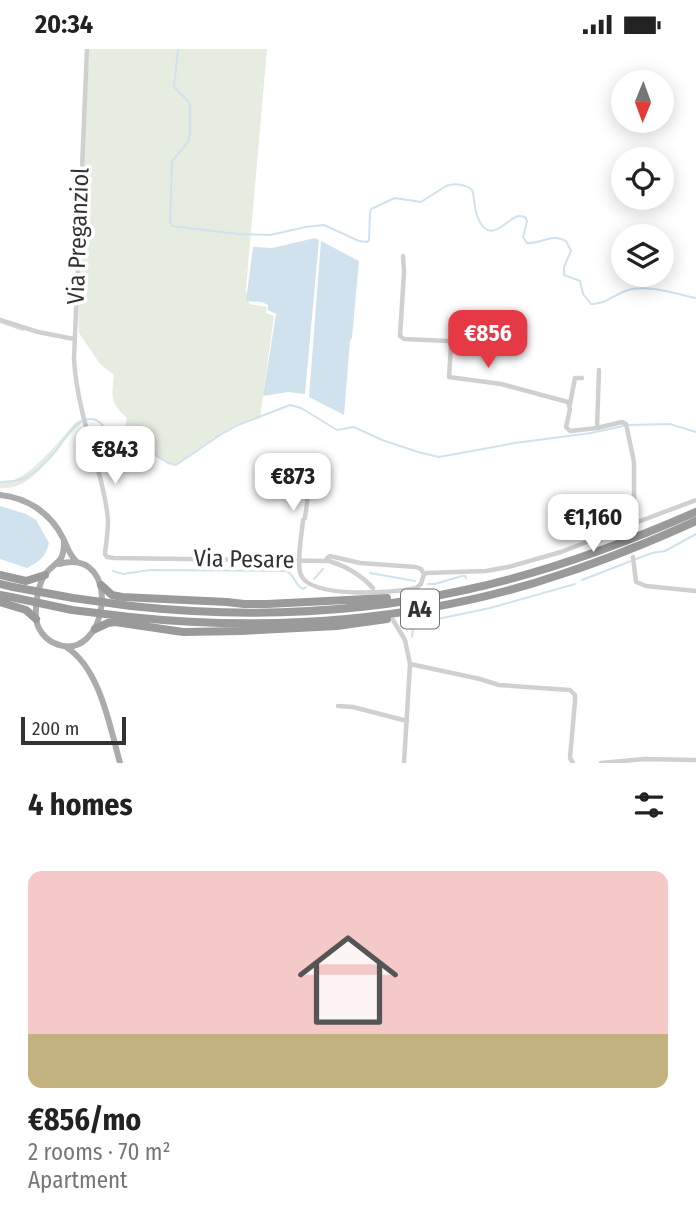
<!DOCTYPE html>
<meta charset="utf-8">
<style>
:root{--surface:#fff;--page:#f6f6f6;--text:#222;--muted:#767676;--line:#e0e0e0;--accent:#e63946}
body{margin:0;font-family:"Fira Sans Condensed",sans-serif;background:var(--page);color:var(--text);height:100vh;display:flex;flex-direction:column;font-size:26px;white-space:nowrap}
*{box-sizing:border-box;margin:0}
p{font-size:23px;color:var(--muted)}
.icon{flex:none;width:38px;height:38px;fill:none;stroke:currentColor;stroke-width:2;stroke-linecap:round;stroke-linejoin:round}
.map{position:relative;height:714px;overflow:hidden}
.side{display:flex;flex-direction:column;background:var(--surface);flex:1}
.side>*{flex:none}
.needle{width:46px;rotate:181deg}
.controls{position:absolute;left:611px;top:21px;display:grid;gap:14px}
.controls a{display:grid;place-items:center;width:63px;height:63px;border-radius:50%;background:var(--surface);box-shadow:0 4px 18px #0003;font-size:35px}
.scale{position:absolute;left:21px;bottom:18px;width:105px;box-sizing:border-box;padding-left:7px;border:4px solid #333;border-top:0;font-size:19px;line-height:24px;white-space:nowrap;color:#333;-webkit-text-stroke:5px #fff;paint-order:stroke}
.price{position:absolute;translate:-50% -60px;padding:0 16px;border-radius:14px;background:#fff;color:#222;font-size:23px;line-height:46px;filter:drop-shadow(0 2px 4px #0008)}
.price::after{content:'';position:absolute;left:50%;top:42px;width:21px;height:16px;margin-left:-10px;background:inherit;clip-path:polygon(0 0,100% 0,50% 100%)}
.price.selected{background:var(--accent);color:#fff}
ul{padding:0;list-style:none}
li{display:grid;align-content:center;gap:14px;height:371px;padding:0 28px}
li+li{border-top:2px solid var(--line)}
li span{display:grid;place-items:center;height:217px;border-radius:14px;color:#555}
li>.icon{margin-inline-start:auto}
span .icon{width:126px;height:126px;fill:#fffc;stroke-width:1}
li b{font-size:30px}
h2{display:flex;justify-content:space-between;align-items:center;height:84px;padding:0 28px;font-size:30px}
.status{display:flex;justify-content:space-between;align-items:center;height:49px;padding:0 35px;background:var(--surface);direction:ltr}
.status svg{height:19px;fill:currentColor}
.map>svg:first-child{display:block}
</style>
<div class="status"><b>20:34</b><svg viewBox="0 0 49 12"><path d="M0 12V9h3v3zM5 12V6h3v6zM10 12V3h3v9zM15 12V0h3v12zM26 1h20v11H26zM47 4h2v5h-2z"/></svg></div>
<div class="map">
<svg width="696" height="714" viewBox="0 0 696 714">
<rect width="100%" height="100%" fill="#fff"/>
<path fill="#e6ecdf" d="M89,0H267L246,240L249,255L267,258L266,264L274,267L260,369L238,376L220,386L176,416L168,414L144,398L139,396L121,395L127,369C109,353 112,348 114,326L100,315L79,284L77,222Z
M81,370L82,374C57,392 37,443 0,439V434C24,437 60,391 75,374Z"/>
<path fill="#cfe2ee" d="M315,189L319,191L305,345L288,343L263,347L276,265L268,261V256L262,253L246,252L253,198L272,199Z
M321,192L359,212L352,289L350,292L344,366L309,348Z
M0,457L26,465L36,471L49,494C45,509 40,512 27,519L0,510Z"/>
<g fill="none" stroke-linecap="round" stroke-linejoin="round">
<path stroke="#cfe2ee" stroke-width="2" d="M178,0L174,38L188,52L190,57V85L188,93L172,112L170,173L172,177L238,185L270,186L306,178L324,176L359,192L367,193L369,191L370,164L371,160L395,149L421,153L446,137C454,134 466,135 472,141C475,150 474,161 478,169C490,199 509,167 519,167C521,167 523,168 525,168L527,172L523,188L527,194C541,195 552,184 566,192L571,202L564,218V226L580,232L583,245L591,255C604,256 615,245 628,241C646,235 677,245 696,249
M0,273L23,281
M0,433C9,433 19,432 27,428C38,422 47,412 55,403C64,392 75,370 90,370C104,369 108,389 118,395C125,399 131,396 139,396L168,414L176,416L220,386L238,376L290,356L301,359L337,381L354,378L382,391L418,403L439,408L515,394L591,384L628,376L670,375L696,383
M636,510L652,504L665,502L696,485
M113,522L123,525L150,521L286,522C295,525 294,536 303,540L306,538
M370,524L415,532
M314,530L323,520
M582,531L631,512
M428,535H435L462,527H465L466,529
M419,574L490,559L575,535
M412,588L413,579"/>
<path stroke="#d0d0d0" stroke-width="4.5" d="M87,0L74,310C76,345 86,379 96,413C101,432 107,452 108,472C108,483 106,494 105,505L107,508L114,509L329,512C346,517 360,525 373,539
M0,271L38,283L74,290
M570,355L575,329H582
M597,379L599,321
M316,446H308L305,469L303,471C302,484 296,514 301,526C311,550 394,544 416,539L421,535L424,525L427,524L486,522L508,518L561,503L634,475V413L626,375L622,373L597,379L570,382L566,378L570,360L568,353L501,335L449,328L451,297L449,292L404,290L400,287L404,223L403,207
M635,474L696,451
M633,508L636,533L646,537L696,542
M326,512L327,509L330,507L360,514L416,518L421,520L424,525
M393,571L405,591L410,615L404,714
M410,615L480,630L499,636L570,641L575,646V652L570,709L573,714
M338,657L353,658L407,672
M601,714L645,710L696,711"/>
<path stroke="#ababab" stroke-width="6" d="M0,446C27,449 50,463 63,489C67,497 69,506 77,513
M59,515C125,496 108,619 54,594C45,590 37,580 36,569C35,557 38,537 44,527C55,510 64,518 64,492
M66,598C100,619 110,678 120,714"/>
<path stroke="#9a9a9a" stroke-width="8" d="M0,526L26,532L45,526
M0,535L13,538
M101,536L112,546L122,548L227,553L244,555H267L387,549
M0,546L11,548
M0,553L26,561L36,570
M131,557C242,569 356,565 465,541C545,524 621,496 696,463
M130,568C274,583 425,572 562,525C608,510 652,492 696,472
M95,580L108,574L115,573L183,583L241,582L337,577L387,570"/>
<path stroke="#9a9a9a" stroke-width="8" d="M13,538L73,549L131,557
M11,548L72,561L130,568"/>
</g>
<g text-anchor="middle" stroke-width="7" stroke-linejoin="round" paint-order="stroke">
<rect fill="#fff" stroke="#707070" stroke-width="2" x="401" y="540.5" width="38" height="39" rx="5"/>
<g font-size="23" font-weight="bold" fill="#333">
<text x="420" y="568">A4</text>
</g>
<g font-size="24" fill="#333" stroke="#fff">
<text transform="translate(78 187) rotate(-88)" y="8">Via Preganziol</text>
<text transform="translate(244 510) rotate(1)" y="8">Via Pesare</text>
</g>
</g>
</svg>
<div class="controls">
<a><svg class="needle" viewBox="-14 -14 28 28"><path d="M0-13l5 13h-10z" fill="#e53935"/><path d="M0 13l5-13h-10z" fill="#767676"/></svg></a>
<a><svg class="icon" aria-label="locate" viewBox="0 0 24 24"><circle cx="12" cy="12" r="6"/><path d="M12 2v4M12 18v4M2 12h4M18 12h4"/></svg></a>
<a><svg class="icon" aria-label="layers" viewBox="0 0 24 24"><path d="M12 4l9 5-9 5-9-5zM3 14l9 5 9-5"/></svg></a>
</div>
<div class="scale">200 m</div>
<b class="price selected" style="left:488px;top:321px">€856</b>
<b class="price" style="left:115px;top:437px">€843</b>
<b class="price" style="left:293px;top:464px">€873</b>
<b class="price" style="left:593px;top:505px">€1,160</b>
</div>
<section class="side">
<h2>4 homes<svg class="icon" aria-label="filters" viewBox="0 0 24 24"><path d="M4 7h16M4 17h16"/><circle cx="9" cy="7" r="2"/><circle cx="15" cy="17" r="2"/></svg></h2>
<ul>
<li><span style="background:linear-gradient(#f6c9c9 75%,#c2b280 0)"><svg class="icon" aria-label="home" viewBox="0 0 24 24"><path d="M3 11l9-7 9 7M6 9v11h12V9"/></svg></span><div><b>€856/mo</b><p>2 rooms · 70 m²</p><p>Apartment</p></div></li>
</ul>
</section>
